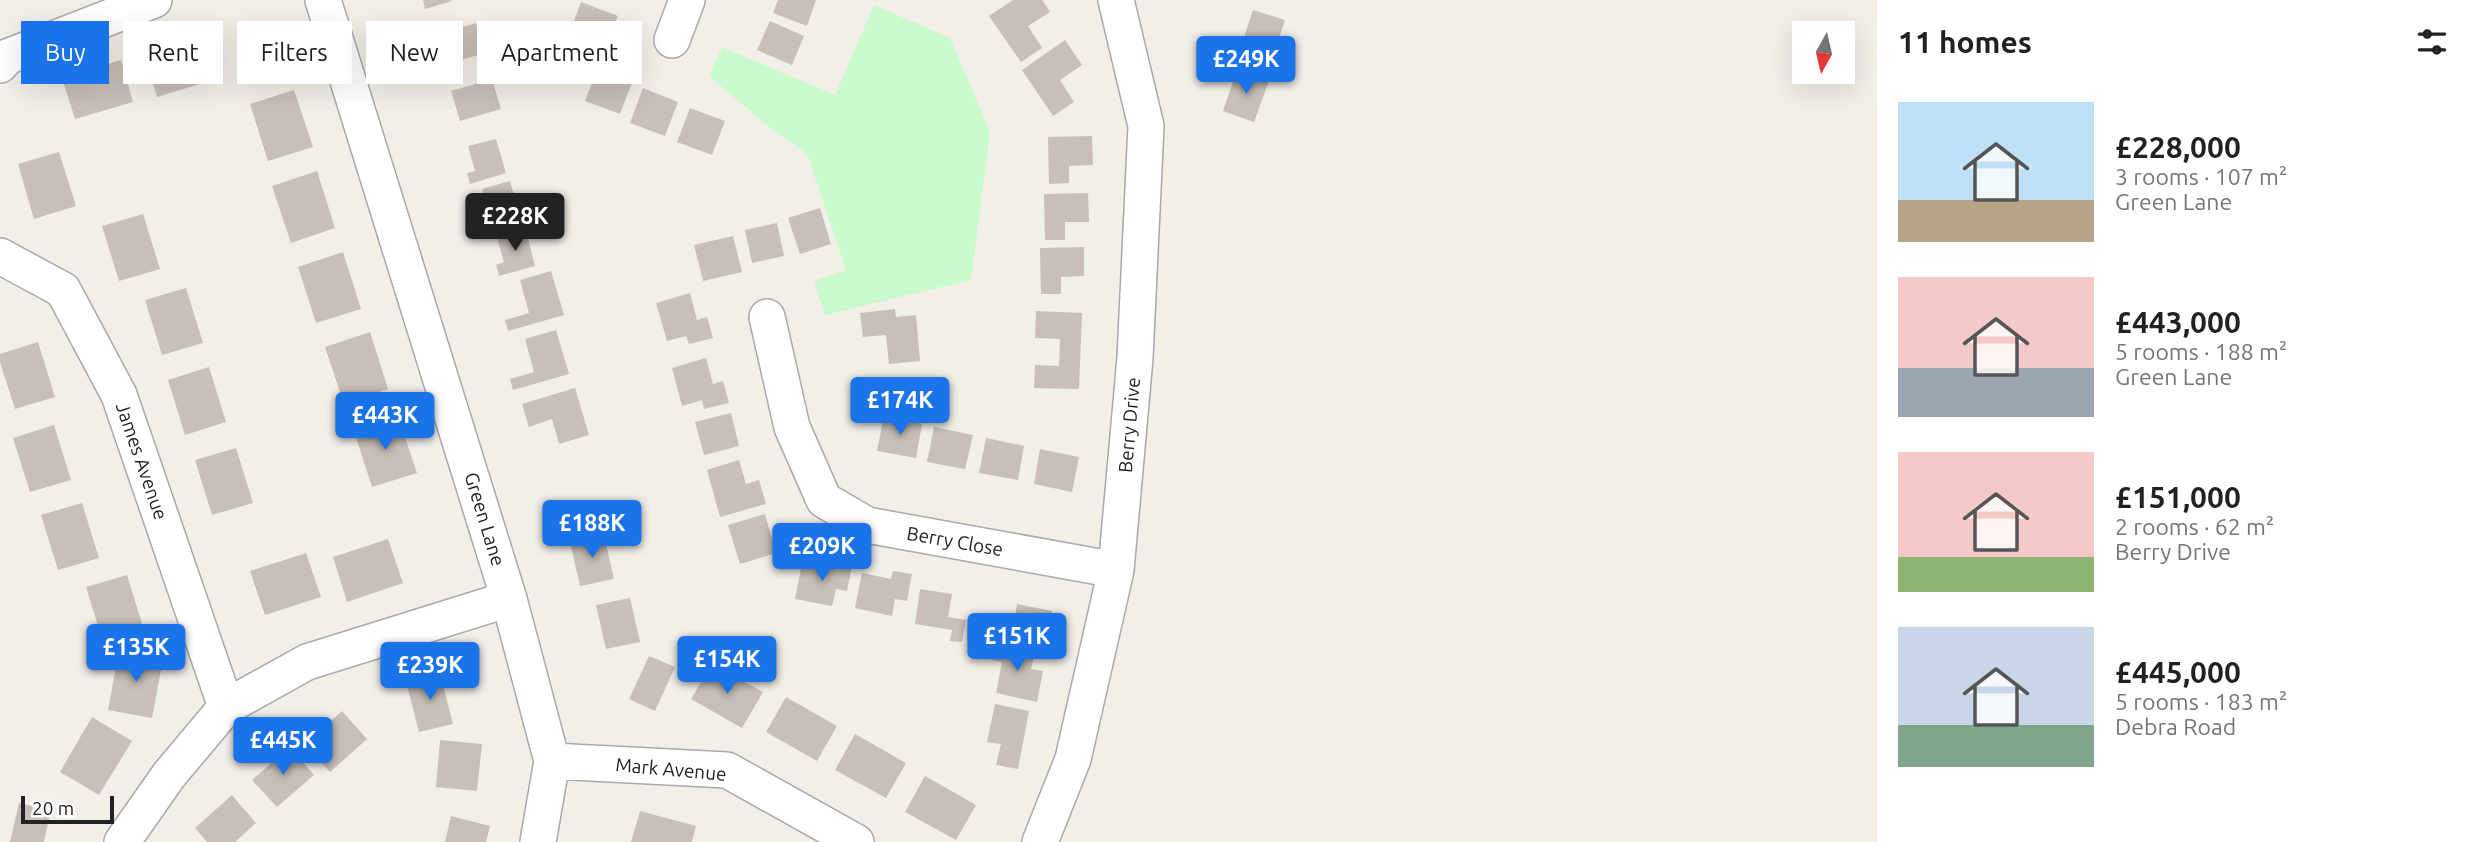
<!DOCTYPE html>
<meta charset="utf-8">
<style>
:root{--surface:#fff;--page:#f2f2f2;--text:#202124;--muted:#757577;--accent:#1a73e8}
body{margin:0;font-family:Ubuntu,sans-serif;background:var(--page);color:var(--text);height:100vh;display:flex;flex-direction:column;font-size:26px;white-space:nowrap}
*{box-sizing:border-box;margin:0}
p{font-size:23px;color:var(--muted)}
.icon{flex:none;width:38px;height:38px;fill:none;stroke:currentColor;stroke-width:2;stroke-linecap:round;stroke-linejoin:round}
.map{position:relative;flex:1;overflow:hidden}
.details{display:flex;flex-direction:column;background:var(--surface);width:595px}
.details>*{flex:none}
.top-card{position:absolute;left:21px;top:21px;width:665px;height:63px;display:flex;gap:14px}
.needle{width:46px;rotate:188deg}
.buttons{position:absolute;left:1792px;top:21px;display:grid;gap:14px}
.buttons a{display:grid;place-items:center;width:63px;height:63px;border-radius:0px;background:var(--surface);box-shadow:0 7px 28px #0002;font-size:35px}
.scale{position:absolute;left:21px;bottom:18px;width:93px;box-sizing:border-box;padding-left:7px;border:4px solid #222;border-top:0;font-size:19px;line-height:24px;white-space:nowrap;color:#222;-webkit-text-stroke:5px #fff;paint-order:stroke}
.price{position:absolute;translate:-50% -60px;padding:0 16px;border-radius:7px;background:var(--accent);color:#fff;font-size:23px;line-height:46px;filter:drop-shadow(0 2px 4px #0008)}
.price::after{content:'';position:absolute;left:50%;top:42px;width:21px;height:16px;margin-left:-10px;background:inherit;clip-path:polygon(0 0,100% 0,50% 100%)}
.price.active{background:#222;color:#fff}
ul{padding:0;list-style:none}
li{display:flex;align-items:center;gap:21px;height:175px;padding:0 21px}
li span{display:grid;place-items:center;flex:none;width:196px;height:140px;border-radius:0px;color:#555}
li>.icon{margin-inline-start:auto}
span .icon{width:84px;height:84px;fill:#fffc;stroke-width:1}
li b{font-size:30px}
h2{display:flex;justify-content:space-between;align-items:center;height:84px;padding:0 21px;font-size:30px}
.chip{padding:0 24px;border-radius:0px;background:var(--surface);box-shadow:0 7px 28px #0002;font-size:24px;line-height:63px}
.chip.active{background:var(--accent);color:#fff}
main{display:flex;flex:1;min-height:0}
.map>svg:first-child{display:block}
</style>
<main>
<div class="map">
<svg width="1877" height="842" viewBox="0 0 1877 842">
<rect width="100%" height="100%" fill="#f2efe9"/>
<path fill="#c8facc" d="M874,5L950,38L990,131L971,280L825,315L814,281L846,270L807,154L769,127L709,76L722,47L835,95Z"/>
<path fill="#c7bfb8" d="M423,0H452V1L425,9Z
M778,0H816L807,26L773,13Z
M1013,0H1042L1050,12L1028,26L1042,48L1021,62L989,16Z
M581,2L618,16L605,50L568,37Z
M1253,10L1285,20L1270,66L1238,55Z
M770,21L804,36L792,65L757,50Z
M476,23L485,53L444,65L435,35Z
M203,38L216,79L157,97L144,55Z
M1065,40L1082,65L1060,80L1074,102L1053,116L1022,70Z
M121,60L133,102L75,119L62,78Z
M598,67L633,80L620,114L585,101Z
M1237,70L1269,81L1254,122L1223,111Z
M492,79L501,109L460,121L451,91Z
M643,88L678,102L665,136L630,123Z
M294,90L313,147L268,161L250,104Z
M690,108L725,121L712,155L677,142Z
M1092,136L1093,165L1069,166V183L1049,184L1048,137Z
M496,139L506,173L470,184L467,173L475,171L468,146Z
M59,152L76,206L34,219L18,164Z
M317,171L335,228L291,243L272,186Z
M510,181L520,217L484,227L481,216L489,213L482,189Z
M1088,193L1089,222H1065V240H1045L1044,194Z
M820,208L831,244L800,254L788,218Z
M143,214L160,269L119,281L102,226Z
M777,223L784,256L752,263L745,230Z
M526,230L535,266L499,276L496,265L504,262L497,238Z
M733,236L742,272L703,281L694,245Z
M1084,247V276L1061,277V294H1041L1040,248Z
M343,252L361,309L316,323L298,267Z
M551,271L564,315L508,331L505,320L529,313L520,280Z
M186,288L203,343L162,355L145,300Z
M690,293L697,320L707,317L713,338L689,344L686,336L667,341L656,303Z
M895,309L896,317L916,315L920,361L889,364L886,335L863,337L860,313Z
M1036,311L1082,313L1079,389L1034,388L1035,365L1059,366L1060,339L1035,338Z
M556,330L569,374L513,390L510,379L534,372L525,339Z
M370,332L388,389L344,404L325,347Z
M38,342L55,397L15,409L0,362V354Z
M706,358L713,384L723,381L729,403L704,409L702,400L682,406L672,368Z
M209,367L226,422L185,435L168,380Z
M575,388L589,435L559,444L552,419L529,427L522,404Z
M731,413L739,446L704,455L695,422Z
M884,416L922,424L916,458L877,451Z
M398,417L417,473L372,487L354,431Z
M54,425L71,480L30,492L13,438Z
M934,427L973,435L965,469L927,462Z
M986,438L1024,446L1018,480L979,473Z
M236,448L253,503L212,515L195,460Z
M1040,449L1079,457L1072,492L1034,484Z
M739,460L746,484L759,480L766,504L720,517L707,470Z
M82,503L99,558L58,570L41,515Z
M765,514L776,553L740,564L728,525Z
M604,535L614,579L580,586L570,542Z
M388,539L403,583L347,602L333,557Z
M306,553L321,597L265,615L250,571Z
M833,561L852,565L847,591L836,589L832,606L795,599L802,563L832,569Z
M893,571L912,574L907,601L895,599L892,616L855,608L862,573L891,579Z
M127,575L144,630L103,642L86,587Z
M920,589L952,594L948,617L966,620L962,642L950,641L952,630L915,624Z
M630,598L640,642L606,649L596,605Z
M1017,604L1052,611L1047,642L1012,635Z
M995,644L1035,652L1031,669L1043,671L1037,702L996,693L1002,662L991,660Z
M119,651L163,659L152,718L108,710Z
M649,656L675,667L655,711L629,699Z
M712,664L763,692L742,728L691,699Z
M440,673L453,724L419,732L406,681Z
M786,697L837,726L817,761L766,732Z
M995,704L1029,711L1018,769L996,765L1001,744L987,742Z
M342,711L367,739L330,772L305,744Z
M92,717L132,741L99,795L60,772Z
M855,734L906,763L886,798L835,770Z
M440,740L482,744L477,791L436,787Z
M290,747L314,775L277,807L252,780Z
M925,776L976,805L956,840L905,812Z
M232,795L256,823L235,842H207L195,828Z
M19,803L51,810L44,842H10Z
M640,811L696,826L692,842H631Z
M451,816L490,826L486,842H445Z"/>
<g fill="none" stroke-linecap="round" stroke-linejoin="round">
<g stroke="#a9a9a9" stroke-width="38">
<path id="street" d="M323,0L509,599L552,761L538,842
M672,40L687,0
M0,65L7,57L154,0
M0,256L63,290L119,395L226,707
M767,317L792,427L824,500L867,525L1116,570
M552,761L727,770L856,842
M122,842L169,775L226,707L307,662L509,599
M1040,842L1073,759L1116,570L1135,358L1146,126L1116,0"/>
</g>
<use href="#street" stroke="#fff" stroke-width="35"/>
</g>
<g text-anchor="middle" stroke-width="5" stroke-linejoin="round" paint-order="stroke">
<g font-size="19" fill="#222" stroke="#fff">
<text transform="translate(1129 425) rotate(-85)" y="7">Berry Drive</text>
<text transform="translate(142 461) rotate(71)" y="7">James Avenue</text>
<text transform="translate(485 519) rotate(73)" y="7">Green Lane</text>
<text transform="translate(955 541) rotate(10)" y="7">Berry Close</text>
<text transform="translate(671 769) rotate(5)" y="7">Mark Avenue</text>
</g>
</g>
</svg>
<div class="buttons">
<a><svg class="needle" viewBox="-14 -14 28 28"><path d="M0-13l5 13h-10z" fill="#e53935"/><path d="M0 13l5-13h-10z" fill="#757577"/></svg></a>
</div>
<div class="scale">20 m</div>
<b class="price" style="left:1246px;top:96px">£249K</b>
<b class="price active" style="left:515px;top:253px">£228K</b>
<b class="price" style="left:900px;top:437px">£174K</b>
<b class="price" style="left:385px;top:452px">£443K</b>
<b class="price" style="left:592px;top:560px">£188K</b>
<b class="price" style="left:822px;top:583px">£209K</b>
<b class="price" style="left:1017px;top:673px">£151K</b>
<b class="price" style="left:136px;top:684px">£135K</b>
<b class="price" style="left:727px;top:696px">£154K</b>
<b class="price" style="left:430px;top:702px">£239K</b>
<b class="price" style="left:283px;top:777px">£445K</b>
<div class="top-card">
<a class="chip active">Buy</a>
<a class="chip">Rent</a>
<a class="chip">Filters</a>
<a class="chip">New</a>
<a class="chip">Apartment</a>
</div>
</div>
<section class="details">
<h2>11 homes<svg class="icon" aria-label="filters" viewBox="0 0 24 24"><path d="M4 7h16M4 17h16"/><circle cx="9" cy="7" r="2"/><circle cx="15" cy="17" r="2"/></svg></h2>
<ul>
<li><span style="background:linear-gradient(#bfe0f5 70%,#b9a48a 0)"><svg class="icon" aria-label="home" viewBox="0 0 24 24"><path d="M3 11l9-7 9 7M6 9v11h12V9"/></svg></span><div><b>£228,000</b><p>3 rooms · 107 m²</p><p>Green Lane</p></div></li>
<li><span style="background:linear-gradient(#f6c9c9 65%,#9aa5b1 0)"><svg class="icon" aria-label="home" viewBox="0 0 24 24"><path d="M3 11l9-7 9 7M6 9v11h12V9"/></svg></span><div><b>£443,000</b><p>5 rooms · 188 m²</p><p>Green Lane</p></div></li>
<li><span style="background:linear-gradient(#f6c9c9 75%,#8fb573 0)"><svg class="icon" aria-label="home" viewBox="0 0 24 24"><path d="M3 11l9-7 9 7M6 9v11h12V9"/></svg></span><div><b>£151,000</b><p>2 rooms · 62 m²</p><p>Berry Drive</p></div></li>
<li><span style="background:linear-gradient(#c9d6e8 70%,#7fa58c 0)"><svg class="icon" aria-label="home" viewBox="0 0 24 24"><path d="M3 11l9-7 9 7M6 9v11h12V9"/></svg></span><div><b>£445,000</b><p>5 rooms · 183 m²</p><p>Debra Road</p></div></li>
</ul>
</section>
</main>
